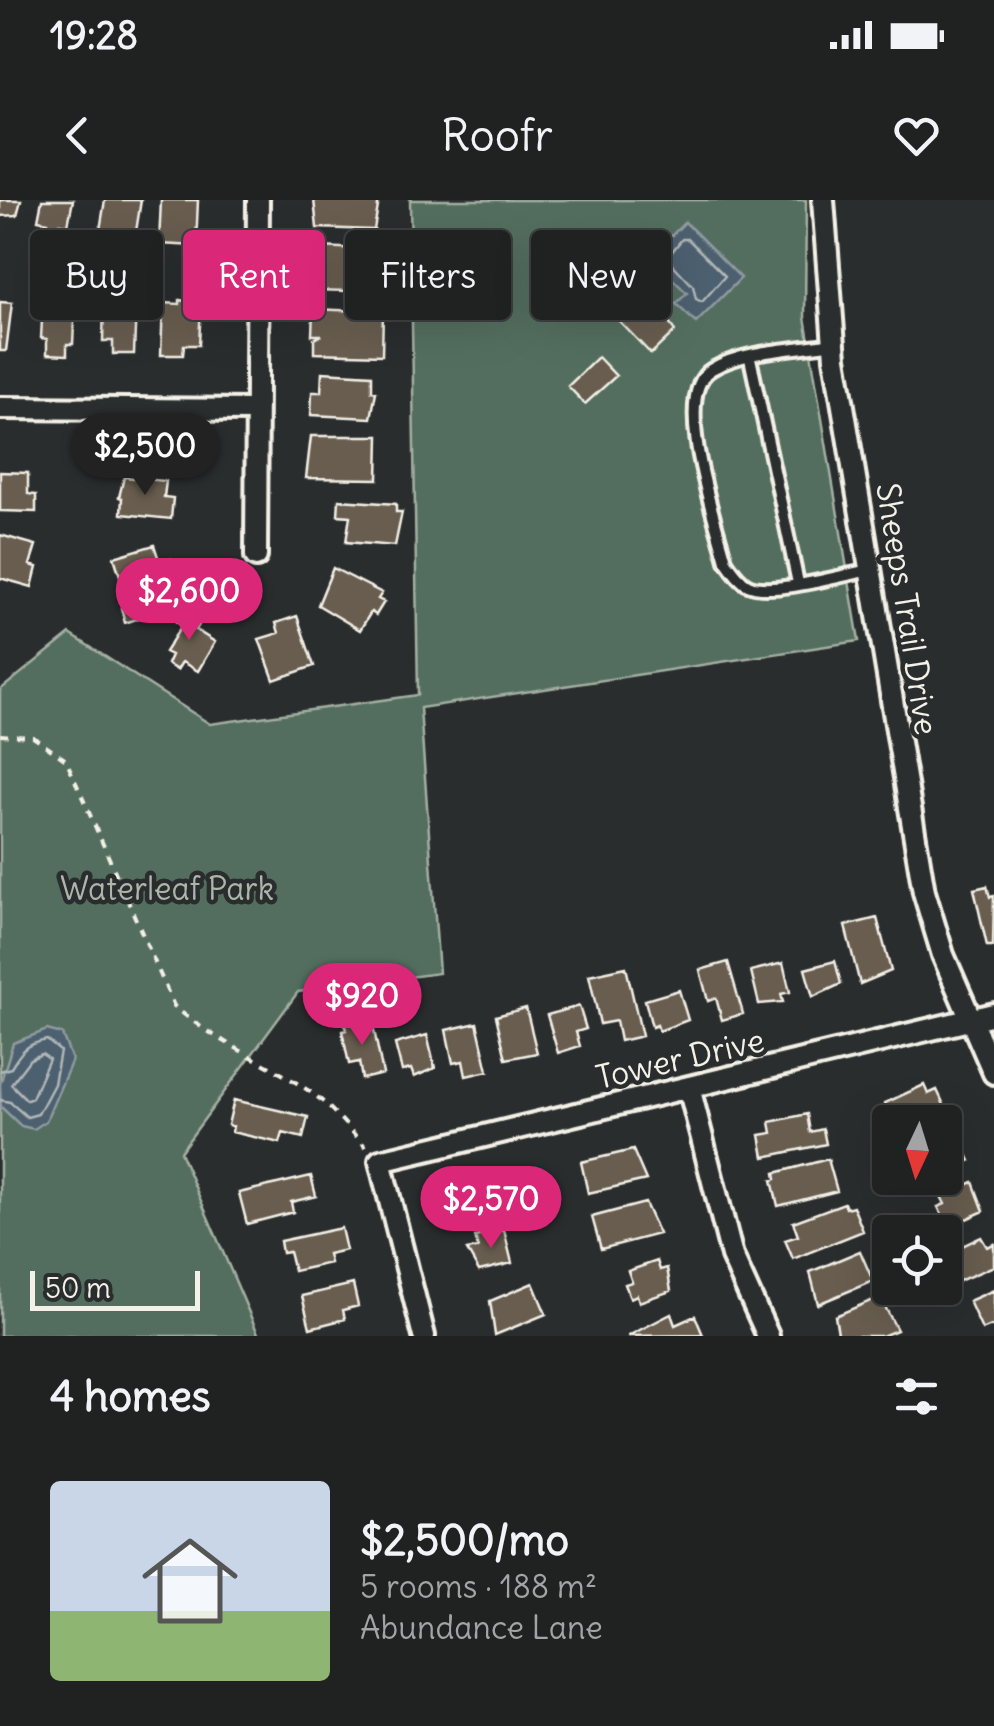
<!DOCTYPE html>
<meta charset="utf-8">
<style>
:root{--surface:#202222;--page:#2d2f2f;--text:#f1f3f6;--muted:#a2a4a5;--line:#3d3f40;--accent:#db2777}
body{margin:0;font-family:Delius,sans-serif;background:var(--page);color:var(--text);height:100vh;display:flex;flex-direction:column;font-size:38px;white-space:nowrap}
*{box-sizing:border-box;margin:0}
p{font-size:32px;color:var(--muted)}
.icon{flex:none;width:55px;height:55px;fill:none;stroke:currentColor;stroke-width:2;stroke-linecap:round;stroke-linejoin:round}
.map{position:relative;height:1136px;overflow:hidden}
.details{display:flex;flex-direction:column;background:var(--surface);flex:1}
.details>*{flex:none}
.hud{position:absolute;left:30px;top:30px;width:935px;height:90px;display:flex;gap:20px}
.needle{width:65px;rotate:184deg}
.tools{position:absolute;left:872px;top:905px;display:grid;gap:20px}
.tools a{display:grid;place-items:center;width:90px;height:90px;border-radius:10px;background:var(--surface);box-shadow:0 10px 40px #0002,0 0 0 2px var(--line);font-size:50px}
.scale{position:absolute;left:30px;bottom:25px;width:170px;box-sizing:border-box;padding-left:10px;border:5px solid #f4f1e8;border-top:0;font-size:28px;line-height:35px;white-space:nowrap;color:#f4f1e8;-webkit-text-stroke:8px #2a2d2e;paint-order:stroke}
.price{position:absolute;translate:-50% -85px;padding:0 22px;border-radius:35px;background:var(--accent);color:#fff;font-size:32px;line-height:65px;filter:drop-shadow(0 2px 5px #0008)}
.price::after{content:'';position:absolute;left:50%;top:60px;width:30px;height:22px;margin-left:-15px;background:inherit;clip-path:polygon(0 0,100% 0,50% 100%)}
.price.active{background:#222;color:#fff}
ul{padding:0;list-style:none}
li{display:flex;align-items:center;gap:30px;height:250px;padding:0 50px}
li span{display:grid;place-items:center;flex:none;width:280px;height:200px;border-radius:10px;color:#555}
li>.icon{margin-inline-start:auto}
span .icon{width:120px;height:120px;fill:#fffc;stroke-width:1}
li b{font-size:42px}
h2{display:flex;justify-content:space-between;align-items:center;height:120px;padding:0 50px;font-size:42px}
.chip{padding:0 35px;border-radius:10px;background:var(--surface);box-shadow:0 10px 40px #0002,0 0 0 2px var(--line);font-size:35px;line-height:90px}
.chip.active{background:var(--accent);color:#fff}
.status{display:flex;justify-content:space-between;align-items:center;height:70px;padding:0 50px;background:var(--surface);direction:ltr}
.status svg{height:28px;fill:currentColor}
header{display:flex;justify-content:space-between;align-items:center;height:130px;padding:0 50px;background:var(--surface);font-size:45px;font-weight:600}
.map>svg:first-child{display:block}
</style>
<div class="status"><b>19:28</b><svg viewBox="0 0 49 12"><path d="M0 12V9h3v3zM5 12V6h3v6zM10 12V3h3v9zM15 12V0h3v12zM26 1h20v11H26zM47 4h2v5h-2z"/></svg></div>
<header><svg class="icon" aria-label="back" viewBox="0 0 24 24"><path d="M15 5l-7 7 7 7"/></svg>Roofr<svg class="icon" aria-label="heart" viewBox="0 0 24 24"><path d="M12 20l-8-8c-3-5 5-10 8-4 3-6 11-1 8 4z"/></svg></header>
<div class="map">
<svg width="994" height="1136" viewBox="0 0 994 1136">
<rect width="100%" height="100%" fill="#2a2d2e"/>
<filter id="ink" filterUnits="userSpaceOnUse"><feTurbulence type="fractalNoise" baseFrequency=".01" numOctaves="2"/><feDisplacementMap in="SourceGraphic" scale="20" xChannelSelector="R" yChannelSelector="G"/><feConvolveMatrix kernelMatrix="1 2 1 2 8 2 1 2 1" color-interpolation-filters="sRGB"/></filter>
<g filter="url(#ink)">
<path fill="#536e5e" stroke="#a4b0a3" stroke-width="2.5" d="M410,0H806L805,117L859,441L420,508L439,773L298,792L180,952L259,1136H0V490L70,434L210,524L418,495Z"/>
<path fill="#4d6070" stroke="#909aa0" stroke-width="2.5" d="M685,22L741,78L696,123L676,104L687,93L650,57Z
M47,830L62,834L72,860L46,921L34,929L21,926L1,907L0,884L13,843Z"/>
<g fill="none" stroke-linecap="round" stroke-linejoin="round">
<path stroke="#b1b7b8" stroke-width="2.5" d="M682,39H688L725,76L702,102L696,99L693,86L667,58Z
M42,854L49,859L32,898L27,900L11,884L30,859Z
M0,871L11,868C21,851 26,844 47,840L60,851L54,884L38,914L27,917L10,902L0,900"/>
</g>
<path fill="#685d4f" stroke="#f4f1e8" stroke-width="2.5" d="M0,0H21L17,15L0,16Z
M42,0H73L68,25L60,24L58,35L46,33L48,22L38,20Z
M105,0H141L135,38L113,34L111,45L98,42Z
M161,0H198L196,46L159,44Z
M314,0H379L374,30L317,28Z
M318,47L385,50L384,92L314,90Z
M621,76L661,112L675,131L651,154L597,98Z
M180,100L201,104L199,145H184L183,155H161L163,103L180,104Z
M43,101L75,102L73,144H67V155L47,154V139L41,138Z
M0,102L12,103L6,151H0Z
M104,102L136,103L134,154H113V141H103Z
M313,109L383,112L382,155L314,153V139L322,135H312Z
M598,157L616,176L585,204L568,186Z
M322,172L372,175V191L376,192L371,218L311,215L312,192H321Z
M311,236H379L378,279L306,278Z
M0,272L28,273V294L36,295V312L0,311Z
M124,277L166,281L164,297L173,298L171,319L121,314L122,298L119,297Z
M339,300L396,304V312H402L395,346L346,342L350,316L338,315Z
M0,335L36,345L30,365L37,367L32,387L0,378Z
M154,345L160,363L171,359L174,383L127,398L114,357Z
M333,368L382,393L378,399L384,402L376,415L371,412L360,430L318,405Z
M142,401L146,416L125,423L121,408Z
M184,408L202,420L196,430L215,442L198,471L182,462L177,470L167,464L171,455L165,452L182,425L176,422Z
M297,416L314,466L274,480L259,439L279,433L276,423Z
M987,686L990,697L994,696L993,746H987L974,689Z
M877,718L891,771L860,784L845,726Z
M835,761L841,784L813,797L805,769Z
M728,762L743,814L722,820L716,798L708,801L700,770Z
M783,763L790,792L781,794L783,802L759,804L751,771Z
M626,767L642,836L620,841L616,821L600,824L589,775Z
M679,790L688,820L659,831L657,825L652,827L645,800Z
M579,806L586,829L576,832L580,846L558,853L547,815Z
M526,808L537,853L506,859L496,816Z
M357,816L360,828L373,825L383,874L362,879L359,862L349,864L342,831L346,830L344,819Z
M477,823L488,871L466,876L463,861L453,863L446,830Z
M427,835L435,868L414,877L411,869L402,871L395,844Z
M924,885L928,894L937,890L946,909L916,922H894L885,903Z
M234,900L308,917L303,938L283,933L280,943L232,932L233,926L228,925Z
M807,914L810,932L823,929L826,944L764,957L760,935L772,933L770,922Z
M945,940L948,947L961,942L970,961L945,973Z
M633,950L646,980L588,993L581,962Z
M828,959L837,991L778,1006L772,980L776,979L775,973Z
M311,976L316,996L291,1002L293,1012L247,1024L239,993Z
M512,976L520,1008L461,1023L459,989Z
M973,982L984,1011L957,1023L953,1015L944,1019L938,1007L945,1004L941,996Z
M645,1003L659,1034L601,1049L592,1017Z
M844,1003L846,1008L853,1006L863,1031L793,1059L785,1040L798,1036L793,1022Z
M341,1028L346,1050L328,1054L330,1063L294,1071L289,1052L282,1053L280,1041Z
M504,1030L512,1063L479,1071L467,1050L478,1048L475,1037Z
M981,1037L987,1047L994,1044V1066L952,1084L948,1073L954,1070L947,1053Z
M860,1051L873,1081L818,1104L810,1072Z
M657,1061L660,1070L667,1068L671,1091L639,1102L637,1095L630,1098L625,1084L632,1082L628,1071Z
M533,1083L546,1114L495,1135L490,1101Z
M353,1084L358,1106L343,1110L345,1119L310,1128L302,1096Z
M994,1090V1125L982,1130L969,1101Z
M880,1097L897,1130L882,1136H830L838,1133L835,1116Z
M671,1114L675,1125L695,1116L703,1135L628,1136Z"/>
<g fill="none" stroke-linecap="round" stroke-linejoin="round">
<g stroke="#f4f1e8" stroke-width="18">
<path id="lane" d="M834,143C797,149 744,150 712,169C670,193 716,321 726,361C732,369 738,380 748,385C771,396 842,375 870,370
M750,158L798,383"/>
</g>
<g stroke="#f4f1e8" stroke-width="28">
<path id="street" d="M823,0L835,158L924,692L943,755L994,873
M0,208L254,210
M256,356L258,0
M689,887L732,1056L768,1136
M424,1136L380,961L994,814"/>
</g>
<path stroke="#f4f1e8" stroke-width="4" stroke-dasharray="8 8" stroke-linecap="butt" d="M0,535L33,537L66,560L174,806C213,841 266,861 309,891C330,905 348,928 366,947"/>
<use href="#lane" stroke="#2a2d2e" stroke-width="10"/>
<use href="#street" stroke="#2a2d2e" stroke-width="20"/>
</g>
</g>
<g text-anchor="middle" stroke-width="9" stroke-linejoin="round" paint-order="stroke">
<g font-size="32" fill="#f4f1e8" stroke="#2a2d2e">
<text transform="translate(907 409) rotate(81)" y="11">Sheeps Trail Drive</text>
<text transform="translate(680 859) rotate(-13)" y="11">Tower Drive</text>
</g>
<g font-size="32" fill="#acb6aa" stroke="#2a2d2e">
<text x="167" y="700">Waterleaf Park</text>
</g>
</g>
</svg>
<div class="tools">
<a><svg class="needle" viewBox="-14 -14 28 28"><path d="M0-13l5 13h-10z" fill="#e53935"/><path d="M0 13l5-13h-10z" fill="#a2a4a5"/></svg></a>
<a><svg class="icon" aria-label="locate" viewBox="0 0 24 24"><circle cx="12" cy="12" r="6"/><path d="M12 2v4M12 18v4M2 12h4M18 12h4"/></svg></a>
</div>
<div class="scale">50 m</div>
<b class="price active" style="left:145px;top:298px">$2,500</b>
<b class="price" style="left:189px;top:443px">$2,600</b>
<b class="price" style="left:362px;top:848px">$920</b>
<b class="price" style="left:491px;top:1051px">$2,570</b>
<div class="hud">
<a class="chip">Buy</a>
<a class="chip active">Rent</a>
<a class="chip">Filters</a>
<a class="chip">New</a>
</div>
</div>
<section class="details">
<h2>4 homes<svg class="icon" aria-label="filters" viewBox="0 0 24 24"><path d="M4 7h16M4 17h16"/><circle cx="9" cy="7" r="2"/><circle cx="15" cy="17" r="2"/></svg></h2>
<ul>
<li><span style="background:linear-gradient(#c9d6e8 65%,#8fb573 0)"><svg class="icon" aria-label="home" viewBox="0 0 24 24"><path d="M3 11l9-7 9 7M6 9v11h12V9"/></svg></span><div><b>$2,500/mo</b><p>5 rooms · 188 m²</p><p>Abundance Lane</p></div></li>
</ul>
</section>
